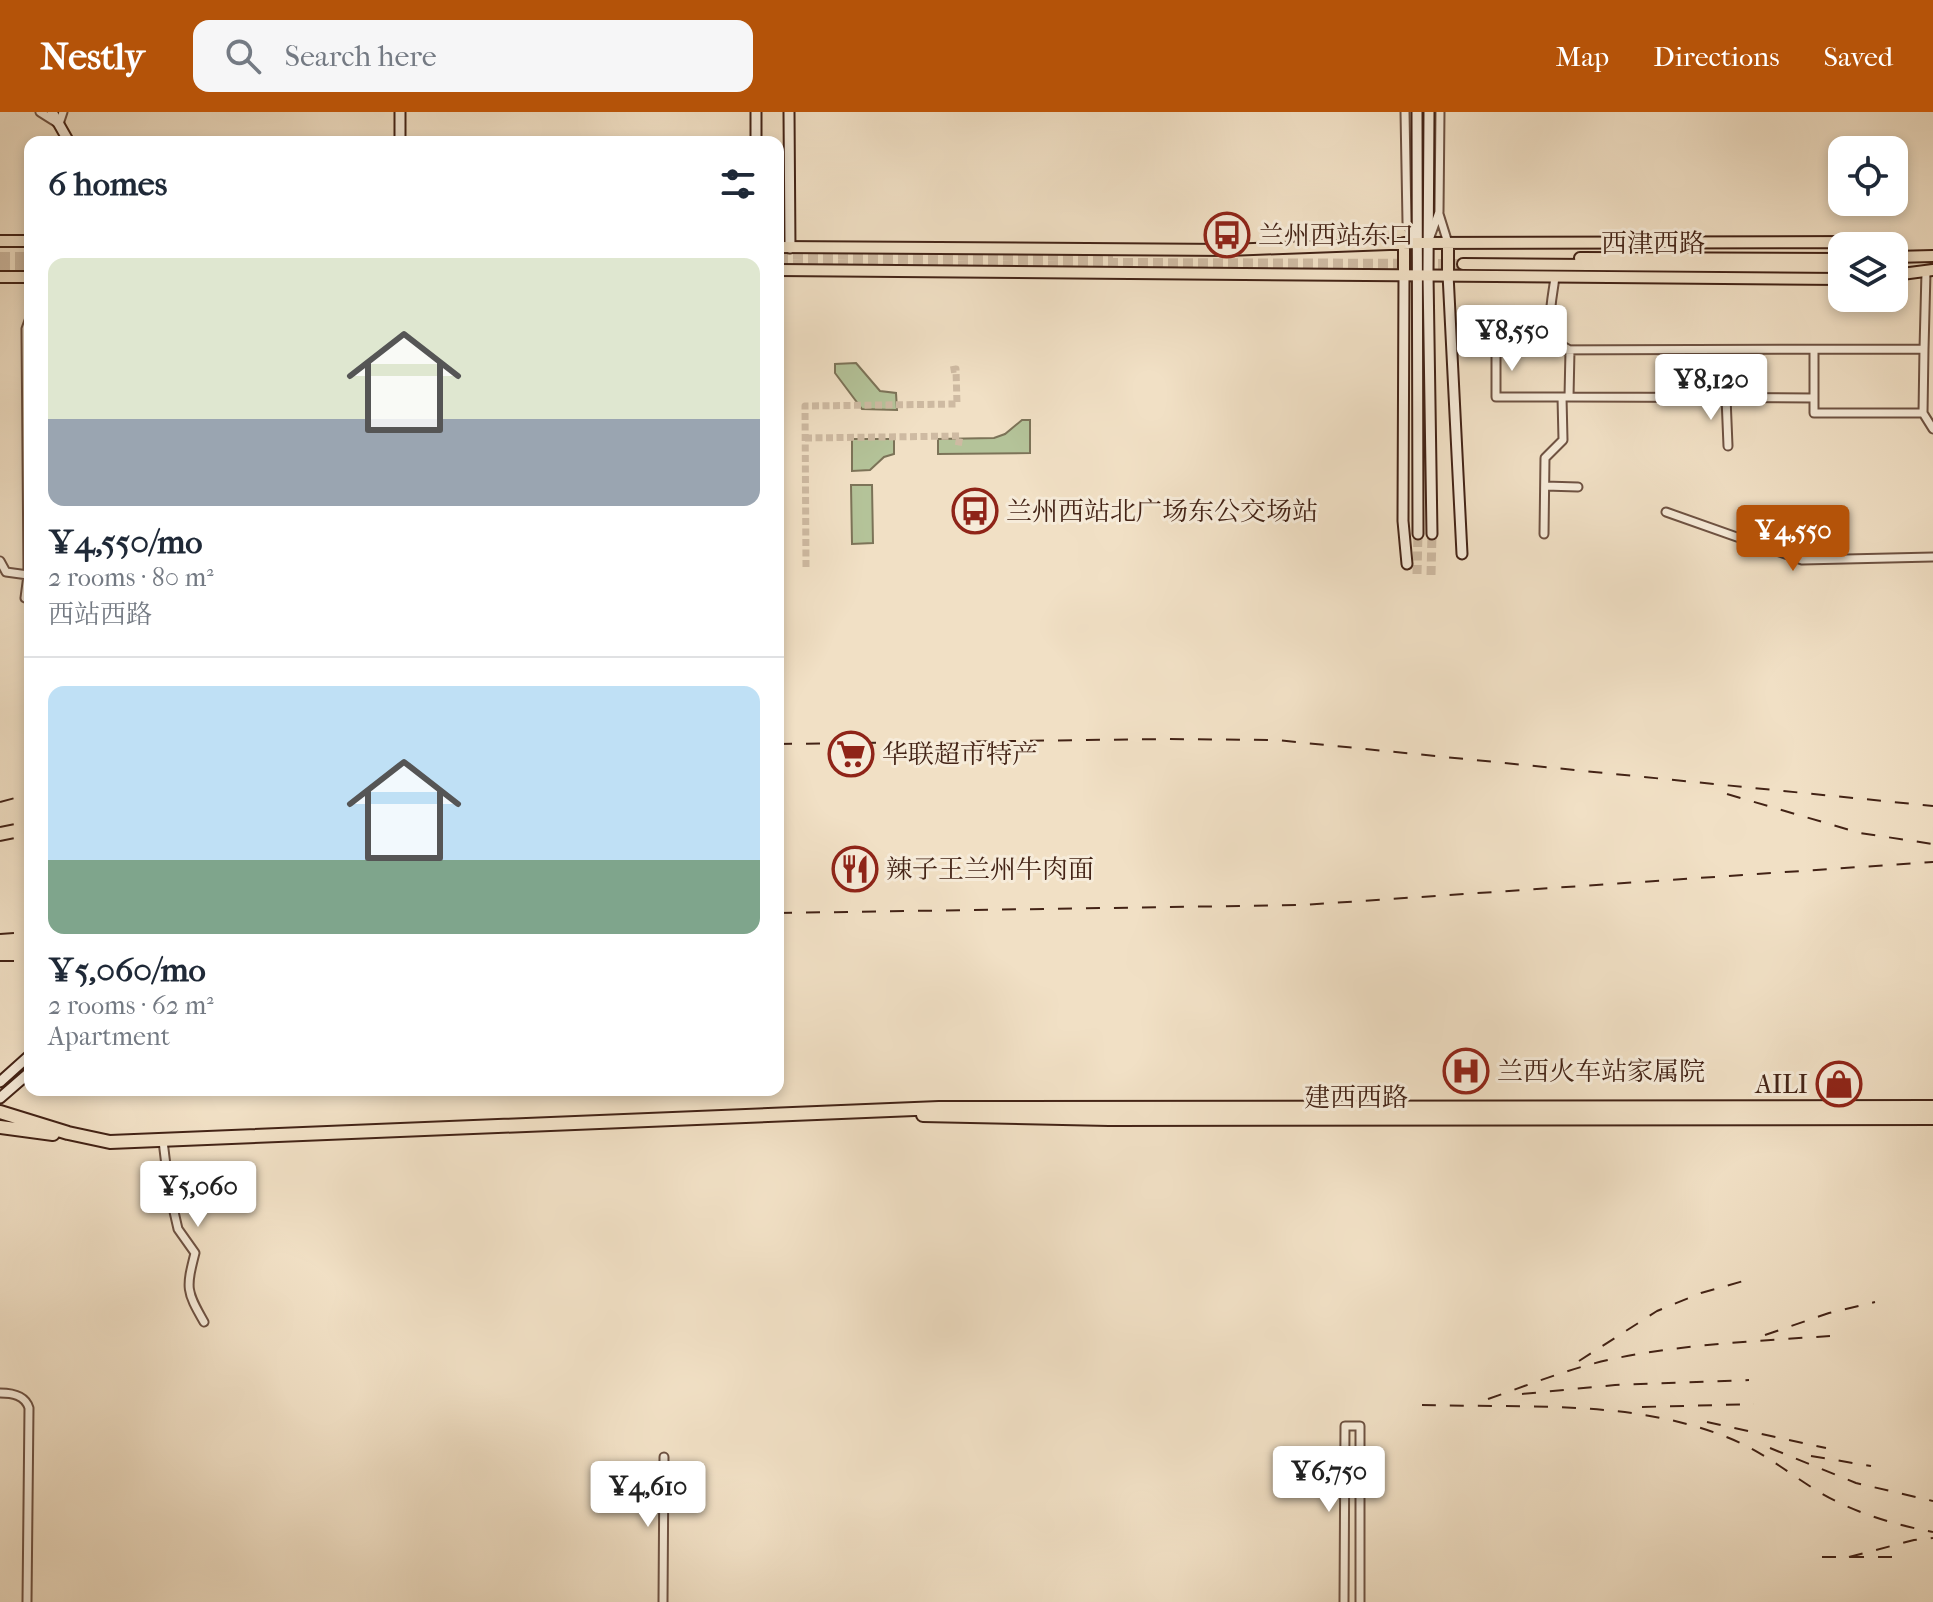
<!DOCTYPE html>
<meta charset="utf-8">
<style>
:root{--surface:#fff;--page:#f6f6f7;--text:#1f2937;--muted:#747a83;--line:#e0e1e3;--accent:#b45309}
body{margin:0;font-family:"IM FELL French Canon","Noto Serif SC",serif;background:var(--page);color:var(--text);height:100vh;display:flex;flex-direction:column;font-size:30px;white-space:nowrap}
*{box-sizing:border-box;margin:0}
p{font-size:26px;color:var(--muted)}
.icon{flex:none;width:44px;height:44px;fill:none;stroke:currentColor;stroke-width:2;stroke-linecap:round;stroke-linejoin:round}
.map{position:relative;flex:1;overflow:hidden}
.details{position:absolute;left:24px;top:24px;width:760px;height:960px;display:flex;flex-direction:column;background:var(--surface);border-radius:16px;box-shadow:0 4px 12px #0003}
.details>*{flex:none}
.controls{position:absolute;left:1828px;top:24px;display:grid;gap:16px}
.controls a{display:grid;place-items:center;width:80px;height:80px;border-radius:16px;background:var(--surface);box-shadow:0 4px 12px #0003;font-size:40px}
.price{position:absolute;translate:-50% -68px;padding:0 18px;border-radius:8px;background:#fff;color:#222;font-size:26px;line-height:52px;filter:drop-shadow(0 2px 4px #0008)}
.price::after{content:'';position:absolute;left:50%;top:48px;width:24px;height:18px;margin-left:-12px;background:inherit;clip-path:polygon(0 0,100% 0,50% 100%)}
.price.current{background:var(--accent);color:#fff}
ul{padding:0;list-style:none}
li{display:grid;align-content:center;gap:16px;height:424px;padding:0 24px}
li+li{border-top:2px solid var(--line)}
li span{display:grid;place-items:center;height:248px;border-radius:16px;color:#555}
li>.icon{margin-inline-start:auto}
span .icon{width:144px;height:144px;fill:#fffc;stroke-width:1}
li b{font-size:34px}
h2{display:flex;justify-content:space-between;align-items:center;height:96px;padding:0 24px;font-size:34px}
header{display:flex;align-items:center;gap:48px;box-sizing:border-box;height:112px;padding:0 40px;background:var(--accent);color:#fff}
header strong{font-size:38px}
nav{display:flex;gap:44px;margin-inline-start:auto;font-size:28px}
.search{width:560px;height:72px;background:var(--page);display:flex;align-items:center;gap:20px;box-sizing:border-box;padding:0 28px;border-radius:16px;color:var(--muted);font-size:30px}
.map>svg:first-child{display:block}
</style>
<header>
<strong>Nestly</strong>
<div class="search"><svg class="icon" aria-label="search" viewBox="0 0 24 24"><circle cx="10" cy="10" r="6"/><path d="M15 15l6 6"/></svg>Search here</div>
<nav><a>Map</a><a>Directions</a><a>Saved</a></nav>
</header>
<div class="map">
<svg width="1933" height="1490" viewBox="0 0 1933 1490">
<rect width="100%" height="100%" fill="#f1e0c5"/>
<filter id="stains"><feTurbulence type="fractalNoise" baseFrequency=".0025" numOctaves="4"/><feColorMatrix values="0 0 0 0 .2 0 0 0 0 .09 0 0 0 0 .02 0 0 0 .5 -.17"/></filter>
<radialGradient id="worn" r=".72"><stop offset=".6" stop-color="#630" stop-opacity="0"/><stop offset="1" stop-color="#630" stop-opacity=".3"/></radialGradient>
<path fill="#b4c399" stroke="#7c7358" stroke-width="2" d="M856,251L880,279L896,281L897,298L862,297L835,261V252Z
M1022,308H1030V341L938,342V327L994,326L1005,322Z
M852,327H894V342L884,345L870,358L852,359Z
M872,373L873,431L852,432L851,373Z"/>
<g fill="none" stroke-linecap="round" stroke-linejoin="round">
<path stroke="#cebaa2" stroke-width="7" stroke-dasharray="7 3.5" stroke-linecap="butt" d="M805,326L960,324L958,335
M806,455L805,294L957,292L956,257L950,258"/>
<path stroke="#cebaa2" stroke-width="9" stroke-dasharray="9 4.5" stroke-linecap="butt" d="M1417,462L1418,422
M1431,463L1432,422"/>
<path stroke="#cebaa2" stroke-width="10" stroke-dasharray="10 5" stroke-linecap="butt" d="M778,142L1113,144
M0,145H30
M778,150L1463,152
M0,153H30"/>
<g stroke="#6e5242" stroke-width="11">
<path id="street" d="M40,0L59,12L63,0
M1405,0L1407,110L1415,128
M1439,102L1448,131
M1430,125L1439,100L1440,0
M1555,164C1553,188 1540,225 1568,237
M30,206L26,217L28,463L25,486L30,488
M1924,237L1926,160
M1570,238L1569,285L1814,286
M1569,285H1496V238L1924,237L1923,301H1814V238
M1726,285L1728,334
M1923,301L1933,317
M1545,374L1578,375
M1666,400L1802,448L1933,445
M1544,422L1545,346L1563,328L1562,285
M0,449L6,460L28,463
M163,1029L169,1078L178,1117L195,1141C186,1176 186,1179 204,1210
M0,1281C12,1281 25,1283 29,1296L27,1490
M663,1490L664,1345
M1344,1490L1345,1314H1360V1490"/>
</g>
<g stroke="#432316" stroke-width="13">
<path id="secondary" d="M52,0L69,30
M400,0V30
M789,0L790,136
M1417,0L1418,422
M1429,0L1428,162L1432,422
M756,30V0
M1404,162L1403,409L1407,452
M1448,162L1462,442
M0,970L30,943
M0,986L30,960"/>
</g>
<g stroke="#432316" stroke-width="14">
<path id="primary" d="M0,129H30
M1448,131V162
M778,135L1228,138L1416,131L1862,130L1880,134
M1894,145L1933,144
M1580,146L1842,147
M1463,152L1842,155
M778,158L1842,167
M1404,162V131
M1894,163L1933,158
M0,165H30"/>
</g>
<g stroke="#432316" stroke-width="16">
<path id="highway" d="M0,1000L68,1021L110,1030L939,996L1933,995
M923,1003L1109,1007L1933,1006
M0,1015L53,1022"/>
</g>
<use href="#street" stroke="#f6ebd9" stroke-width="7"/>
<use href="#secondary" stroke="#f6ebd9" stroke-width="9"/>
<use href="#primary" stroke="#f1e0c5" stroke-width="10"/>
<use href="#highway" stroke="#f1e0c5" stroke-width="12"/>
<path stroke="#432316" stroke-width="2" stroke-dasharray="14 14" stroke-linecap="butt" d="M778,632L1166,627L1276,628L1933,694
M1727,682L1860,721L1933,732
M0,690L30,682
M0,715L30,709
M0,729L30,723
M778,801L1303,793L1933,750
M0,822L30,820
M0,849H30
M1765,1223L1829,1201L1875,1190
M1579,1249L1657,1199L1701,1181L1747,1168
M1522,1282L1615,1273L1749,1268
M1488,1287C1531,1272 1573,1255 1617,1246C1686,1232 1759,1229 1830,1224
M1422,1293C1524,1296 1633,1287 1729,1326C1759,1338 1782,1356 1808,1373C1845,1398 1890,1412 1933,1420
M1642,1295L1754,1292
M1707,1310L1826,1336
M1770,1336L1856,1371L1933,1389
M1811,1344L1871,1354
M1822,1445H1899
M1849,1445L1914,1428L1933,1426"/>
</g>
<defs>
<g id="bus-ring" transform="scale(2.3)"><circle r="9.5" fill="#f6ebd9" stroke="#8f2418" stroke-width="1.5"/><path d="M-5-6H5V4H4V6H2V4H-2V6H-4V4H-5ZM-3.5-4V0h7V-4ZM-3.5 1.2v1.5H-2V1.2ZM2 1.2v1.5H3.5V1.2Z" fill="#8f2418"/></g>
<g id="supermarket-ring" transform="scale(2.3)"><circle r="9.5" fill="#f6ebd9" stroke="#8f2418" stroke-width="1.5"/><path d="M-6-5.5h2.5l.6 2H6L4.5 2H-2.5L-4.4-4H-6ZM-1.5 3.2a1.3 1.3 0 1 0 .1 0ZM3 3.2a1.3 1.3 0 1 0 .1 0Z" fill="#8f2418"/></g>
<g id="restaurant-ring" transform="scale(2.3)"><circle r="9.5" fill="#f6ebd9" stroke="#8f2418" stroke-width="1.5"/><path d="M-5-6h1v4h1v-4h1v4h1v-4h1v5L-1.5 .5V6h-2V.5L-5-1ZM5-6V6H3V1.5H1.5Q1.5-4 5-6Z" fill="#8f2418"/></g>
<g id="hospital-ring" transform="scale(2.3)"><circle r="9.5" fill="#f6ebd9" stroke="#8f2418" stroke-width="1.5"/><path d="M-5-5h3v3.5h4V-5h3V5h-3V1.5h-4V5h-3Z" fill="#8f2418"/></g>
<g id="shop-ring" transform="scale(2.3)"><circle r="9.5" fill="#f6ebd9" stroke="#8f2418" stroke-width="1.5"/><path d="M-5-2.5h2.3a2.7 3.5 0 0 1 5.4 0H5L5.5 6h-11ZM-1.5-2.5h3a1.5 2.3 0 0 0-3 0Z" fill="#8f2418"/></g>
</defs>
<g fill-rule="evenodd">
<use href="#bus-ring" x="1227" y="123"/>
<use href="#bus-ring" x="975" y="399"/>
<use href="#supermarket-ring" x="851" y="642"/>
<use href="#restaurant-ring" x="855" y="757"/>
<use href="#hospital-ring" x="1466" y="959"/>
<use href="#shop-ring" x="1839" y="972"/>
</g>
<g text-anchor="middle" stroke-width="6" stroke-linejoin="round" paint-order="stroke">
<g font-size="26" fill="#432316" stroke="#f6ebd9" text-anchor="start">
<text x="1258" y="132">兰州西站东口</text>
<text x="1006" y="408">兰州西站北广场东公交场站</text>
<text x="882" y="651">华联超市特产</text>
<text x="886" y="766">辣子王兰州牛肉面</text>
<text x="1497" y="968">兰西火车站家属院</text>
<text x="1808" y="981" text-anchor="end">AILI</text>
</g>
<g font-size="26" fill="#432316" stroke="#f6ebd9">
<text x="1653" y="140">西津西路</text>
<text x="1356" y="994">建西西路</text>
</g>
</g>
<rect width="100%" height="100%" filter="url(#stains)"/>
<rect width="100%" height="100%" fill="url(#worn)"/>
</svg>
<div class="controls">
<a><svg class="icon" aria-label="locate" viewBox="0 0 24 24"><circle cx="12" cy="12" r="6"/><path d="M12 2v4M12 18v4M2 12h4M18 12h4"/></svg></a>
<a><svg class="icon" aria-label="layers" viewBox="0 0 24 24"><path d="M12 4l9 5-9 5-9-5zM3 14l9 5 9-5"/></svg></a>
</div>
<b class="price" style="left:1512px;top:261px">¥8,550</b>
<b class="price" style="left:1711px;top:310px">¥8,120</b>
<b class="price current" style="left:1793px;top:461px">¥4,550</b>
<b class="price" style="left:198px;top:1117px">¥5,060</b>
<b class="price" style="left:1329px;top:1402px">¥6,750</b>
<b class="price" style="left:648px;top:1417px">¥4,610</b>
<section class="details">
<h2>6 homes<svg class="icon" aria-label="filters" viewBox="0 0 24 24"><path d="M4 7h16M4 17h16"/><circle cx="9" cy="7" r="2"/><circle cx="15" cy="17" r="2"/></svg></h2>
<ul>
<li><span style="background:linear-gradient(#dfe7d0 65%,#9aa5b1 0)"><svg class="icon" aria-label="home" viewBox="0 0 24 24"><path d="M3 11l9-7 9 7M6 9v11h12V9"/></svg></span><div><b>¥4,550/mo</b><p>2 rooms · 80 m²</p><p>西站西路</p></div></li>
<li><span style="background:linear-gradient(#bfe0f5 70%,#7fa58c 0)"><svg class="icon" aria-label="home" viewBox="0 0 24 24"><path d="M3 11l9-7 9 7M6 9v11h12V9"/></svg></span><div><b>¥5,060/mo</b><p>2 rooms · 62 m²</p><p>Apartment</p></div></li>
</ul>
</section>
</div>
